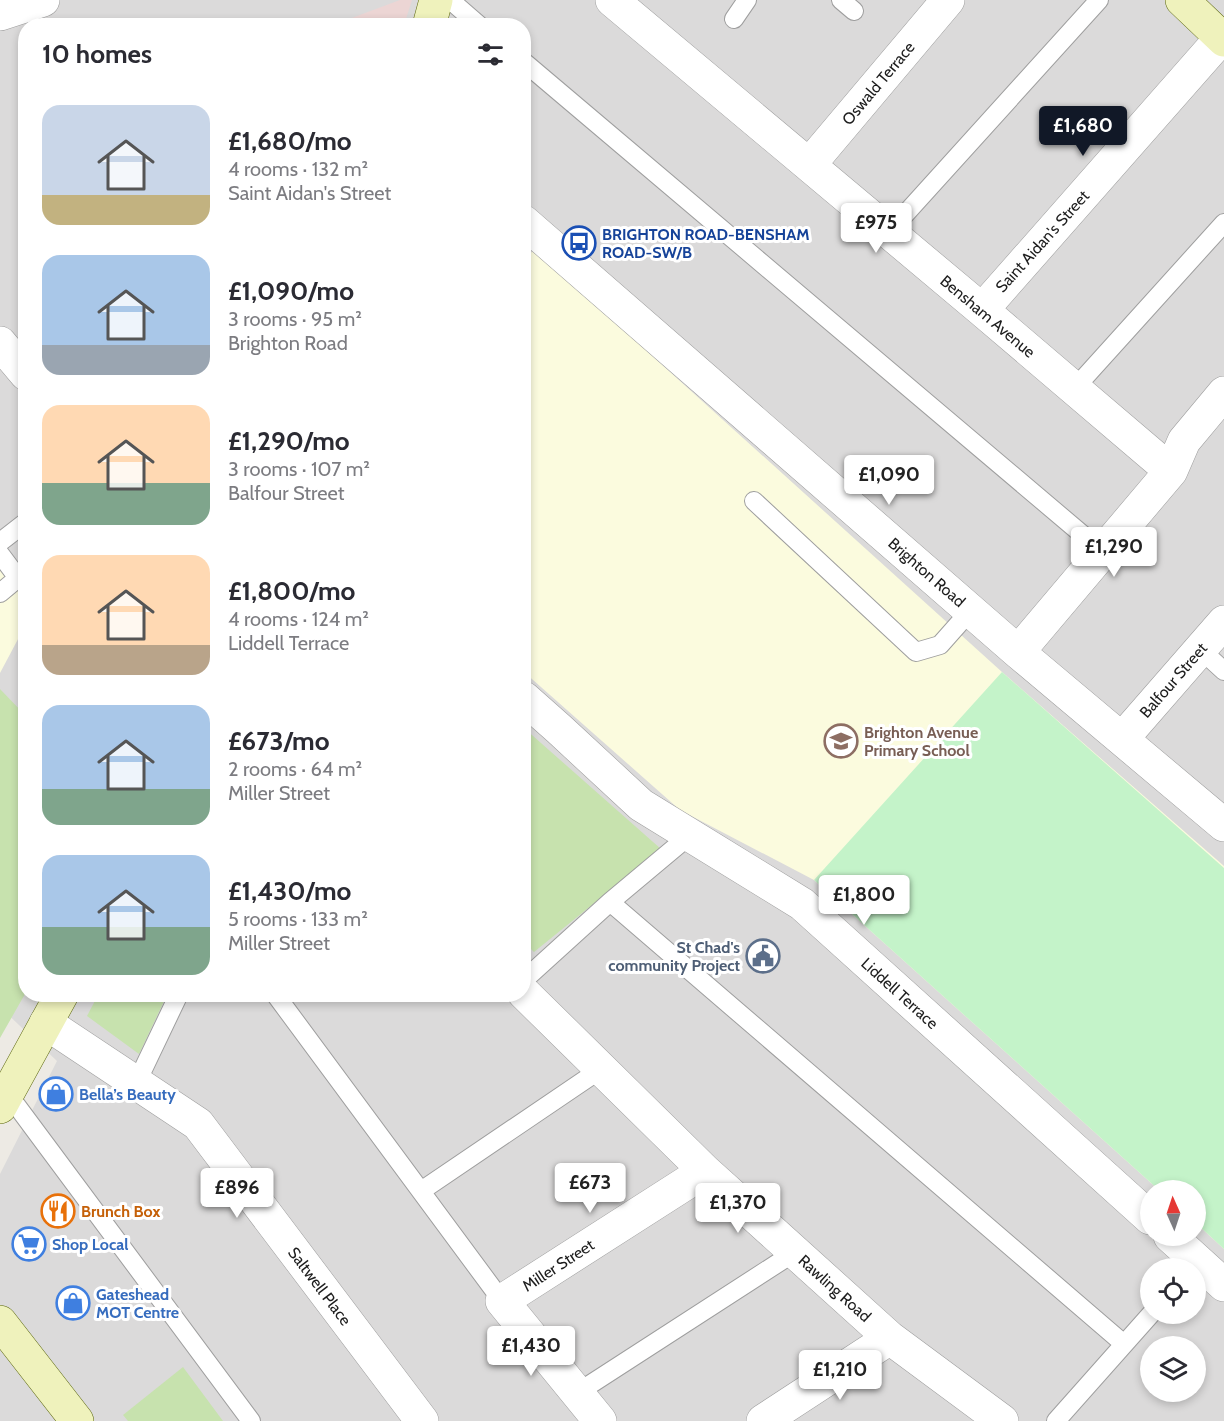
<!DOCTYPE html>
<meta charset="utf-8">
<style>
:root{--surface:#fff;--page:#f7f7f7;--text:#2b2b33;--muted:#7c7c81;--accent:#111827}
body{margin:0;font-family:Cabin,sans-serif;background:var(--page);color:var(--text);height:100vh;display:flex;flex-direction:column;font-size:22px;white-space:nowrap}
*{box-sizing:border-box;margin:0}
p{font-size:20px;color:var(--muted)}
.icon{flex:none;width:33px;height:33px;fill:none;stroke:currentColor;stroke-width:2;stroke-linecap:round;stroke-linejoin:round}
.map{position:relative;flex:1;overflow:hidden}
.panel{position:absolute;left:18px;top:18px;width:513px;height:984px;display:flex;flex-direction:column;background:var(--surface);border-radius:24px;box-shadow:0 3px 9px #0003}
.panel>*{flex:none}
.needle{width:39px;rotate:357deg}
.tools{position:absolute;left:1140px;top:1180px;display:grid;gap:12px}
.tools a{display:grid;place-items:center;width:66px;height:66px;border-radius:50%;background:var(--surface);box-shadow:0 3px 9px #0003;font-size:30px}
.price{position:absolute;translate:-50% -51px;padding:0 14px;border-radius:6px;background:#fff;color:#222;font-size:20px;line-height:39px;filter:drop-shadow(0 2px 3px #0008)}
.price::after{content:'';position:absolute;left:50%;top:36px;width:18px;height:14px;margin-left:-9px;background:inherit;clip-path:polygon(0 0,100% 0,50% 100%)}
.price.current{background:var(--accent);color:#fff}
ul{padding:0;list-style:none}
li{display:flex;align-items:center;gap:18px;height:150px;padding:0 24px}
li span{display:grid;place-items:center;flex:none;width:168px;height:120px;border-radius:18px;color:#555}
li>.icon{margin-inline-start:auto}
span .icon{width:72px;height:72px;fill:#fffc;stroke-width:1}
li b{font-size:26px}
h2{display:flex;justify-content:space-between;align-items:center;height:72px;padding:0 24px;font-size:26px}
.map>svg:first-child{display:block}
</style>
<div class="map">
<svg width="1224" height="1421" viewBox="0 0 1224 1421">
<rect width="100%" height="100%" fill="#edeae4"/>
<path fill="#dbdada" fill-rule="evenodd" d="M0,0H1224V1421H0V1174L57,1061L0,1007ZM26,26H524V994H26ZM1150,1191H1196V1236H1150ZM1150,1269H1196V1314H1150ZM1150,1347H1196V1392H1150Z"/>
<path fill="#ecd5d4" d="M400,0H412L404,25H333Z"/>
<path fill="#fbfbde" d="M534,249L1002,672L1224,866V1249L1196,1223V1191H1160L814,880L680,810L524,672V262Z
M0,562L26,581L25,626L0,673Z"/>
<path fill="#c7e2ae" d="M0,689L25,715V994L0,1038Z
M524,728L661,849L534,952L524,942Z
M98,995H167L139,1054L87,1016Z
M183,1367L223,1421H128L123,1415Z"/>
<path fill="#c4f3c9" d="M1002,672L1224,868V1249L1196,1223V1191H1160L814,880Z"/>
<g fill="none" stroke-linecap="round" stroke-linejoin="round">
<g stroke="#9e9e9e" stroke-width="20">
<path id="lane" d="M450,0L480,26
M841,0L854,11
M734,19L747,0
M524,62L1103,552
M889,232L1099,0
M1074,389L1224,223
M754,501L916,652L940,645L971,610
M0,542L26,522
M0,554L18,578L0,593
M1200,649L1224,671
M610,902L1124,1344
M524,980L610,902L690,835
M275,994L502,1301
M136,1084L179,994
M8,1094L251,1421
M421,1191L601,1069
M577,1393L795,1252
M1056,1421L1151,1314"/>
</g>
<g stroke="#9e9e9e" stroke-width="34">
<path id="street" d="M612,0L982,310L1171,471
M0,14L43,0
M809,165L948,0
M524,222L1018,652L1224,825
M982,310L1224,35
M0,343L26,374
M1018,652L1171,471L1184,441L1224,393
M524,698L559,729L641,805L802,904L1150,1218
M1122,739L1224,622
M524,993L705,1171L890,1338L1002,1421
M46,1023L198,1124L422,1421
M1170,1236L1224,1285
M600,1421L502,1301L705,1171
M763,1421L890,1338"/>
</g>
<g stroke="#5d6810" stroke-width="34">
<path id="secondary" d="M1182,0L1224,40
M429,26L436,0
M0,1107L62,994
M0,1322L77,1421"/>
</g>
<use href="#lane" stroke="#fff" stroke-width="18"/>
<use href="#street" stroke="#fff" stroke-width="33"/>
<use href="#secondary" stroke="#eff2bc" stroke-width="33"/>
</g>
<defs>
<g id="bus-ring" transform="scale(1.725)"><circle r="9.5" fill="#fff" stroke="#1a4fb4" stroke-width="1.5"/><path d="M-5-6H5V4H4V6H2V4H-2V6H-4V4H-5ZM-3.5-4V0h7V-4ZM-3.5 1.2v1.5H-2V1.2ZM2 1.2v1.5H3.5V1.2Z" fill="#1a4fb4"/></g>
<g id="school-ring" transform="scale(1.725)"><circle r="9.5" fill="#fff" stroke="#8d6e63" stroke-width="1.5"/><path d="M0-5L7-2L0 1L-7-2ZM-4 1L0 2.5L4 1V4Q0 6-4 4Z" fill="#8d6e63"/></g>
<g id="civic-ring" transform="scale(1.725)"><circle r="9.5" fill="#fff" stroke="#5c6f8a" stroke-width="1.5"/><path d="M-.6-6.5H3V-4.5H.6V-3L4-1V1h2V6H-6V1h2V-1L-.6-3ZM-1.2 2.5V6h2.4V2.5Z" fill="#5c6f8a"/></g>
<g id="shop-ring" transform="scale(1.725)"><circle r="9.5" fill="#fff" stroke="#3f7fe0" stroke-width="1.5"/><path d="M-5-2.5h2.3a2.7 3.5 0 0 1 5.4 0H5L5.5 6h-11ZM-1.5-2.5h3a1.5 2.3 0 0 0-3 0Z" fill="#3f7fe0"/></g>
<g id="restaurant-ring" transform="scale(1.725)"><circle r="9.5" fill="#fff" stroke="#e8710a" stroke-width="1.5"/><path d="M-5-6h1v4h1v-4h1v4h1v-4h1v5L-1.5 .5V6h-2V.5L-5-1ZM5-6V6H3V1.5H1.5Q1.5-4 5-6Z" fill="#e8710a"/></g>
<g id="supermarket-ring" transform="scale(1.725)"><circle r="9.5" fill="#fff" stroke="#3f7fe0" stroke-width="1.5"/><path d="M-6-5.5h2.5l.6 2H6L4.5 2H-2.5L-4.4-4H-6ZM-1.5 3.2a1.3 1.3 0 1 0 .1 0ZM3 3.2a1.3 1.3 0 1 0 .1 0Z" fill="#3f7fe0"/></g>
</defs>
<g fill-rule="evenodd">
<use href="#bus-ring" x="579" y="243"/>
<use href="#school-ring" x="841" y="741"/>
<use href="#civic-ring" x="763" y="956"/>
<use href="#shop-ring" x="56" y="1094"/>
<use href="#restaurant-ring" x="58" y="1211"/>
<use href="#supermarket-ring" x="29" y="1244"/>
<use href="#shop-ring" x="73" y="1303"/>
</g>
<g text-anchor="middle" stroke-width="6" stroke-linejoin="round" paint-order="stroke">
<g font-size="16" fill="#1d1d1d" stroke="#fff">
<text transform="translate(878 83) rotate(-50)" y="6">Oswald Terrace</text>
<text transform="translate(1042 241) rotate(-48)" y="6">Saint Aidan's Street</text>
<text transform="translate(988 316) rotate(40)" y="6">Bensham Avenue</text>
<text transform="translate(927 572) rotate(41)" y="6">Brighton Road</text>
<text transform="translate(1173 680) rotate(-49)" y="6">Balfour Street</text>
<text transform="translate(900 993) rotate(42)" y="6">Liddell Terrace</text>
<text transform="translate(558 1265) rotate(-33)" y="6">Miller Street</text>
<text transform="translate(320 1286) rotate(53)" y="6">Saltwell Place</text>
<text transform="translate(835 1288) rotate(42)" y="6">Rawling Road</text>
</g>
<g font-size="16" font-weight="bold" fill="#164399" stroke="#fff" text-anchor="start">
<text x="602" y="240">BRIGHTON ROAD-BENSHAM<tspan x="602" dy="18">ROAD-SW/B</tspan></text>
</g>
<g font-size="16" font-weight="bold" fill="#785e54" stroke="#fff" text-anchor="start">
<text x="864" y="738">Brighton Avenue<tspan x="864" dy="18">Primary School</tspan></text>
</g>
<g font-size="16" font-weight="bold" fill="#4e5e75" stroke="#fff" text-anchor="end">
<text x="740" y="953">St Chad's<tspan x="740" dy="18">community Project</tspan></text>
</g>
<g font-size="16" font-weight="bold" fill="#366cbe" stroke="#fff" text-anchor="start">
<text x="79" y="1100">Bella’s Beauty</text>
<text x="52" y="1250">Shop Local</text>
<text x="96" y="1300">Gateshead<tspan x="96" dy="18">MOT Centre</tspan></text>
</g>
<g font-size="16" font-weight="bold" fill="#c56008" stroke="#fff" text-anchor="start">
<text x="81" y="1217">Brunch Box</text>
</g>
</g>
</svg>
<div class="tools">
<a><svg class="needle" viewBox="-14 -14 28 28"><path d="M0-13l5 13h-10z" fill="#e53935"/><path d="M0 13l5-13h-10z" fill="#7c7c81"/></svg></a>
<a><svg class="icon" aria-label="locate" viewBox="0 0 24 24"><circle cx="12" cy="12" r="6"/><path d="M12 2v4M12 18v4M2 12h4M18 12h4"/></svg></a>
<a><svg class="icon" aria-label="layers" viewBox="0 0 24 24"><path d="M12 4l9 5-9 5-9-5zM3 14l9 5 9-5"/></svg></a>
</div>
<b class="price current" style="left:1083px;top:157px">£1,680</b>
<b class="price" style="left:876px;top:254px">£975</b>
<b class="price" style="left:889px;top:506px">£1,090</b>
<b class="price" style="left:1114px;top:578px">£1,290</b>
<b class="price" style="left:864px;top:926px">£1,800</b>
<b class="price" style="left:590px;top:1214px">£673</b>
<b class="price" style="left:237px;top:1219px">£896</b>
<b class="price" style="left:738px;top:1234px">£1,370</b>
<b class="price" style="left:531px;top:1377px">£1,430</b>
<b class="price" style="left:840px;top:1401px">£1,210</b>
<section class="panel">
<h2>10 homes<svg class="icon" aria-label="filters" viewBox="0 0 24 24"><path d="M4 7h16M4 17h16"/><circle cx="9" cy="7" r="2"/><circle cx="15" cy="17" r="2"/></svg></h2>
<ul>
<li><span style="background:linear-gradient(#c9d6e8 75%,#c2b280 0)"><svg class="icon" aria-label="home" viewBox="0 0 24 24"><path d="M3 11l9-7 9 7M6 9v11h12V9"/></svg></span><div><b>£1,680/mo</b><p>4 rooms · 132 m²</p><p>Saint Aidan's Street</p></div></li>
<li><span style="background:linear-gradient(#a9c7e8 75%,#9aa5b1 0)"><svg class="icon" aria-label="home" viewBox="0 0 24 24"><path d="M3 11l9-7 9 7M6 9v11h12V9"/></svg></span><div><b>£1,090/mo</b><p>3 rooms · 95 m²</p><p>Brighton Road</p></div></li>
<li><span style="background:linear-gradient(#ffd9b3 65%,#7fa58c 0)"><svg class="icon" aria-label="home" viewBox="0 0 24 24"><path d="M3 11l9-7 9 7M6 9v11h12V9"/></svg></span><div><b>£1,290/mo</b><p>3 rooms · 107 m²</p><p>Balfour Street</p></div></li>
<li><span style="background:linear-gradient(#ffd9b3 75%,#b9a48a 0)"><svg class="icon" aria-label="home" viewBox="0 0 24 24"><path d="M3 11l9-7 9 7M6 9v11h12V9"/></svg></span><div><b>£1,800/mo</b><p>4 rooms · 124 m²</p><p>Liddell Terrace</p></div></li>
<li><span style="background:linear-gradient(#a9c7e8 70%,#7fa58c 0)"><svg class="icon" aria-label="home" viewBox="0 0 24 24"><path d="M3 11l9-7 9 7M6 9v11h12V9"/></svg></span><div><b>£673/mo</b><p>2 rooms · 64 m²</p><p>Miller Street</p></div></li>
<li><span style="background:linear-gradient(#a9c7e8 60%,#7fa58c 0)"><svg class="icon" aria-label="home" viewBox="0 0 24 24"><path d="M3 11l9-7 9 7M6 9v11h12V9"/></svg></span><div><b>£1,430/mo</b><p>5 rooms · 133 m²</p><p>Miller Street</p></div></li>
</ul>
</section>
</div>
